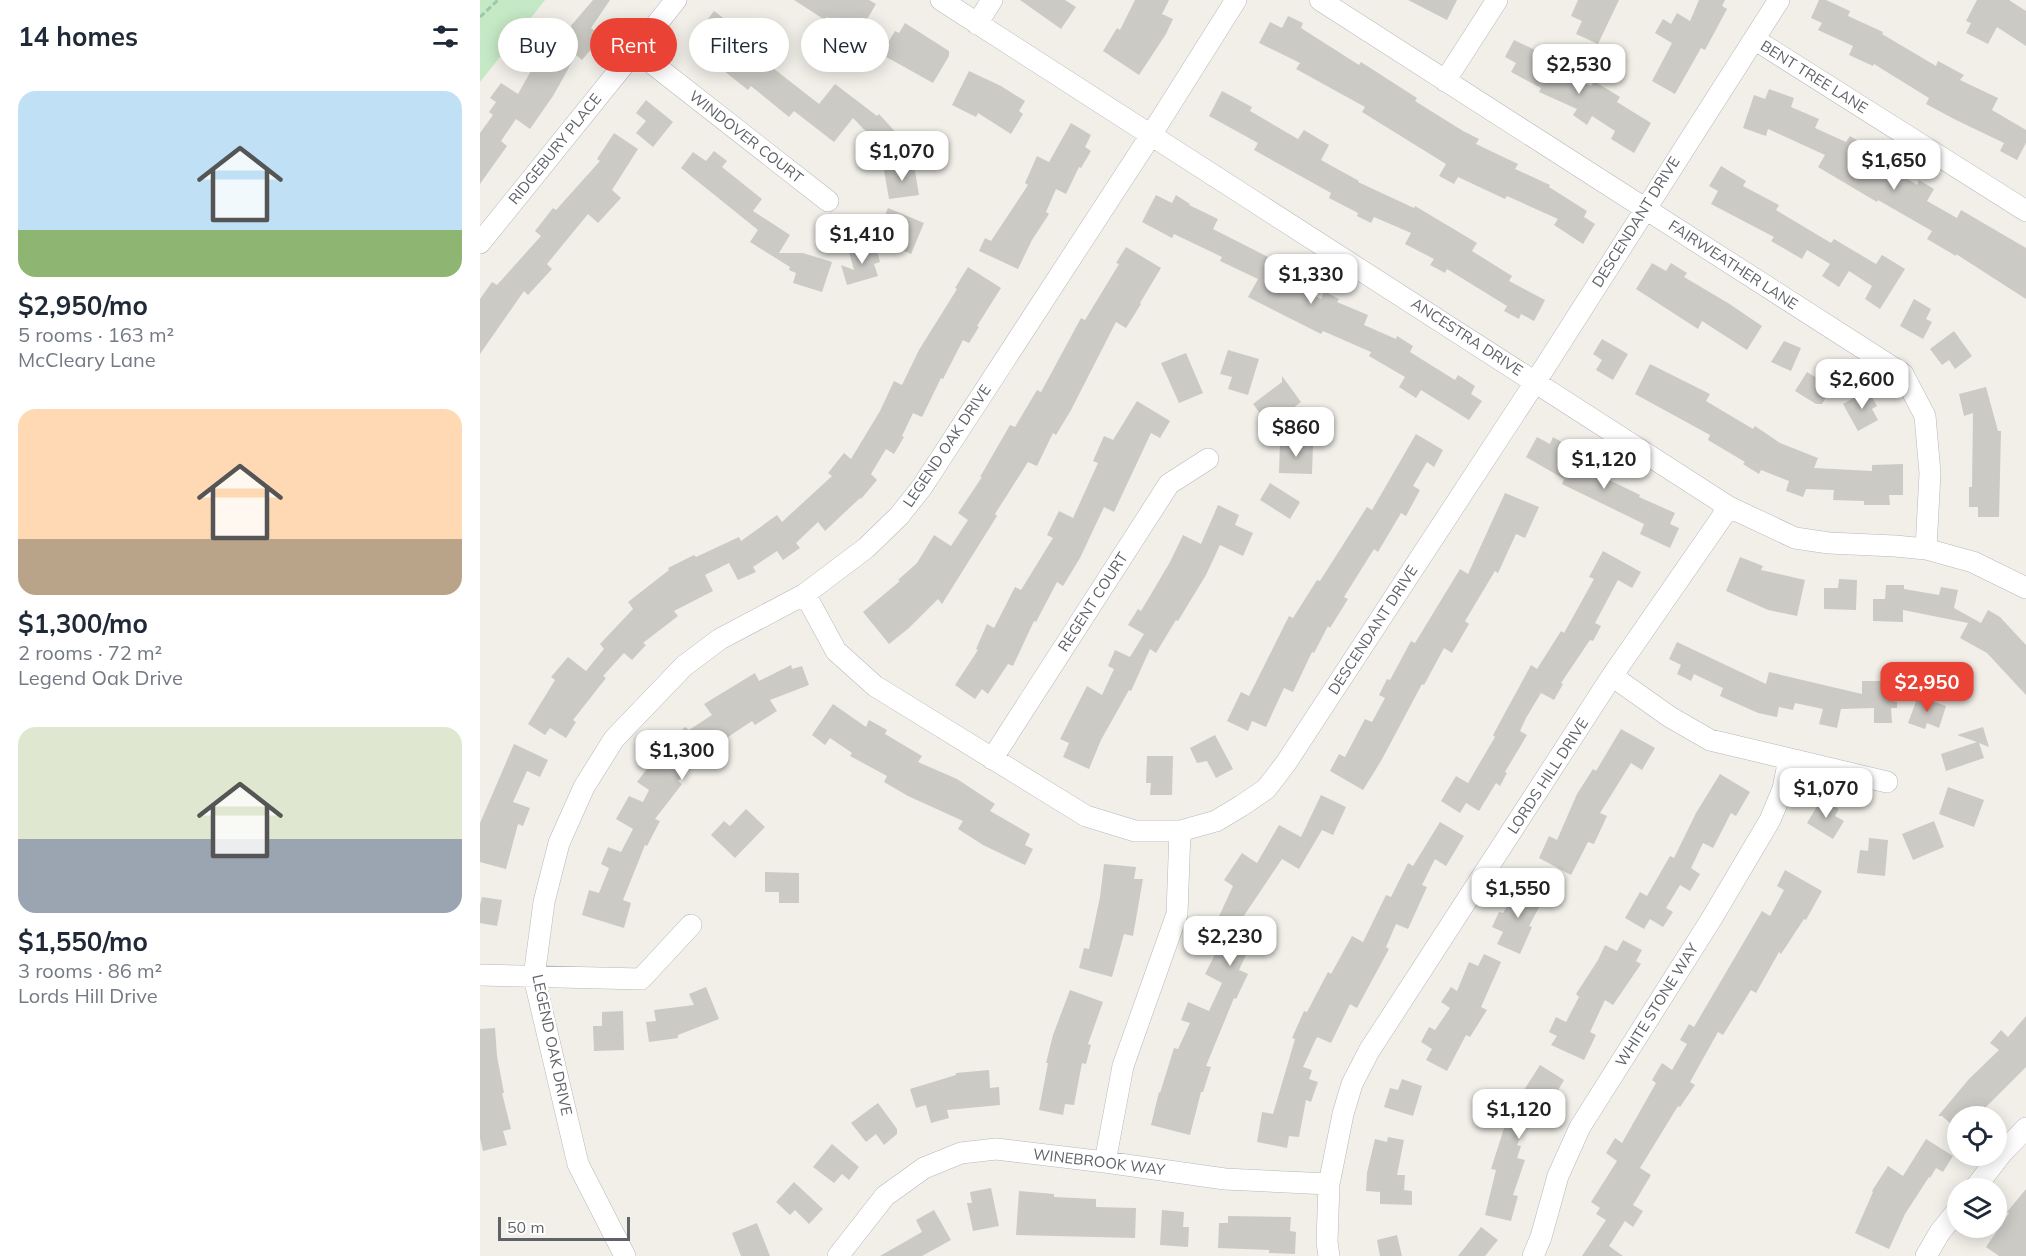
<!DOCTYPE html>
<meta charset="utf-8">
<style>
:root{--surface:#fff;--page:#f6f6f7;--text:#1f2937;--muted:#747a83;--accent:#ea4335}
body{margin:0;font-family:Mulish,sans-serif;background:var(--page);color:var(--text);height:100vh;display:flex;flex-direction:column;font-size:22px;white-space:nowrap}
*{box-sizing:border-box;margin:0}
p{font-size:20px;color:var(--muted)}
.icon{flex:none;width:33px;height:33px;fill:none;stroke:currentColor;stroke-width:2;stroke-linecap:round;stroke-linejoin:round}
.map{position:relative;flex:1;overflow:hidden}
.sheet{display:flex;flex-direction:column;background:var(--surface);width:480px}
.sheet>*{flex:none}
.top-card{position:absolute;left:18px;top:18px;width:570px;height:54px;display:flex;gap:12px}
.tools{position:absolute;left:1467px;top:1106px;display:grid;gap:12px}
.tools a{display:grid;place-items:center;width:60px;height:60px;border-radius:50%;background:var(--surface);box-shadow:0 3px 15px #0003;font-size:30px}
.scale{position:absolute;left:18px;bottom:15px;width:132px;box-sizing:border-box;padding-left:6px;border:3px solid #5f6368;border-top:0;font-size:16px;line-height:21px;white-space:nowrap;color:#5f6368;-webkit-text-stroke:4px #fff;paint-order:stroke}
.price{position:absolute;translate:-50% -51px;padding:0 14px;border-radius:12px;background:#fff;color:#222;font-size:20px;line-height:39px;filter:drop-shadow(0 2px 3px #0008)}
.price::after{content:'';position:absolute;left:50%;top:36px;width:18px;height:14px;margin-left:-9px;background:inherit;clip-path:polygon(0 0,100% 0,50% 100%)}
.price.current{background:var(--accent);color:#fff}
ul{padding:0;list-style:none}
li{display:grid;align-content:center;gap:12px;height:318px;padding:0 18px}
li span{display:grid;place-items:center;height:186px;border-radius:18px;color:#555}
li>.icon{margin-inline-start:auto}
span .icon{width:108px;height:108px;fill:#fffc;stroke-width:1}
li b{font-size:26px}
h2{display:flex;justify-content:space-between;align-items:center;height:72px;padding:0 18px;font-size:26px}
.chip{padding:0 21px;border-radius:27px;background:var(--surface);box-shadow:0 3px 15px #0003;font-size:21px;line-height:54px}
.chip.current{background:var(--accent);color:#fff}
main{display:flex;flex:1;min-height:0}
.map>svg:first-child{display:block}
</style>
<main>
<section class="sheet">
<h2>14 homes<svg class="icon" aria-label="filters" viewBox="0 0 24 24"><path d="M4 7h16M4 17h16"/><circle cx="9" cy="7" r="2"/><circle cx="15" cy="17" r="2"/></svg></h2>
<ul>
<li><span style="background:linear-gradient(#bfe0f5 75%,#8fb573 0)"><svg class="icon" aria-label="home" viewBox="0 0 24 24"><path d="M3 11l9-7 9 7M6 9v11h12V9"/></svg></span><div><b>$2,950/mo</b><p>5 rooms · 163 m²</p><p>McCleary Lane</p></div></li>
<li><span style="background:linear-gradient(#ffd9b3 70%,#b9a48a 0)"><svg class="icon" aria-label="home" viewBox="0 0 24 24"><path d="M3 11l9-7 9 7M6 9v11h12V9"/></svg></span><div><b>$1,300/mo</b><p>2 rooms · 72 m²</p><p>Legend Oak Drive</p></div></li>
<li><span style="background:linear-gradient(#dfe7d0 60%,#9aa5b1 0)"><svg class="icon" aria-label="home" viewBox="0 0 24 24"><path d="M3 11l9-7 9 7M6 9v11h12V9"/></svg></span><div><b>$1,550/mo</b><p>3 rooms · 86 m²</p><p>Lords Hill Drive</p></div></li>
</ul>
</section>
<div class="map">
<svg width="1546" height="1256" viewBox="0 0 1546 1256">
<rect width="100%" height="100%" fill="#f1efe8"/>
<path fill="#c5e8c5" d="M0,0H65L0,82Z"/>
<path fill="#cccac5" d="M113,0H130L111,28L122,36L102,60L96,55L73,96L50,129L36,119L21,141L27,146L0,184V133L13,115L9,112L16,102L10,98L21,83L38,94L61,53L66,55Z
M314,0H389L396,4L378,35L347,17L345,20Z
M540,0H585L596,7L581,29Z
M655,0H689L682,14L693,19L686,34L659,75L623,51L637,28L640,30Z
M928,0H977L967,20Z
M1098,0H1139L1118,44L1096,34L1102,21L1091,16Z
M1219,0H1245L1242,6L1247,9L1225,50L1221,48L1195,94L1172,81L1192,43L1175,33L1183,19L1191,24L1197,13L1210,21Z
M1339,0H1346L1370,11L1368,16L1403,32L1402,34L1456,66L1458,61L1484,75L1480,80L1518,98L1512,110L1546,130V143L1537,160L1520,151L1524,143L1476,120L1446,104L1449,98L1394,64L1393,66L1369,55L1373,46L1338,30L1342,23L1331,18Z
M1497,0H1529L1546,11V46L1517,27L1508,44L1486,33L1491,23L1486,21Z
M234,11L254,26L248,33L339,104L355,84L397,116L399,114L421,138L396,162L384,149L394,140L373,118L354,142L314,111L309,117L271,86L268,90L244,71L247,68L212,40Z
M808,16L823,23L821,28L879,65L881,62L937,98L935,101L983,131L999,139L996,144L1038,164L1035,169L1070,185L1069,187L1107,211L1104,217L1115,224L1103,244L1074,225L1078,219L1027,196L1025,199L978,177L974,184L959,176L966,164L882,112L885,107L816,69L820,63L779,43L790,22L802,28Z
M425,23L469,51V56L453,83L401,54L415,31L419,33Z
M1034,40L1085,64L1081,73L1111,86L1114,81L1140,97L1137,102L1171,123L1154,153L1131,139L1135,131L1112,116L1107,125L1093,115L1097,109L1059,92L1061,88L1031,72L1036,63L1025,57Z
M489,71L521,86L545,101L539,111L543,114L531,134L498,113L496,117L472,105Z
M1289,89L1314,98L1311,107L1339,119L1335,128L1366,142L1370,136L1385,145L1382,150L1437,185L1439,180L1454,189L1447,201L1477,218L1481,210L1546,248V299L1476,254V256L1447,239L1452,231L1398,200L1397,202L1338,167L1345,155L1288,129L1286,136L1263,128L1274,95L1285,99Z
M742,91L772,107L770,111L818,139L824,130L849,145L841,160L879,181L878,182L934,208L935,206L997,243L992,251L1032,276L1029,281L1065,300L1054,321L1041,314L1039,319L1024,311L1027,306L967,269L965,273L950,265L954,259L925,244L931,233L894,217L891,223L877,216L878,213L849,198L851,193L774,150L778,143L729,116Z
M166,100L193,122L173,147L156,133L166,121L156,113Z
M591,123L611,135L605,147L611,151L601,168L599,167L586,194L576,189L566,212L569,214L552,240L538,269L499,251L505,238L511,241L548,185L545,183L557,156L569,162Z
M134,133L158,149L132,190L141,198L118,223L108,214L67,264L72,269L48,295L44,291L0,354V299L12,282L17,285L61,236L55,231L73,208L76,210L120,161L117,159Z
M234,151L247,161L242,167L282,199L273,211L310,235L299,253H323L352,262L342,292L313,283L316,273L309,270L310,267L270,242L278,230L201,168L213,152L226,161Z
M434,165L439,195L409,199L404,170Z
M1241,166L1266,181L1263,186L1299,205L1296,210L1351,243L1354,239L1396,264L1402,255L1425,269L1400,309L1385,299L1392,286L1369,271L1359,287L1342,276L1350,264L1327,250L1322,259L1291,241L1294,237L1231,204L1238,191L1229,186Z
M676,195L692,203L696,195L710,204L709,205L738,219L733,229L790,258L791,255L809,264L801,278L841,299L844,291L859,299L857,302L888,315L884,325L916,339L917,336L933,346L930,352L975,380L978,375L995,386L991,394L1002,401L989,420L941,390L936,398L919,387L925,377L889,356L891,352L843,331L841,334L768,297L778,279L740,261L742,257L694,234L692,238L662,222Z
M408,208L444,223L431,254L395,239Z
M395,244L400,262L394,264L398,276L367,285L361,265L374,270L369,252Z
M646,247L681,268L660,303L661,304L646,328L636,322L591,410L576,435L573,433L557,466L548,462L515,514L517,516L462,604L458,599L429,628L409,644L383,612L420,581L418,580L437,563L454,535L471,546L488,520L478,513L502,477H500L530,425L535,427L557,390L561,392L601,318L605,320L639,264L636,263Z
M1172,263L1186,271L1191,263L1207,273L1204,277L1248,303L1282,326L1267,350L1222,321L1218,329L1156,289Z
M488,267L521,288L497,326L499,327L489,343L483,340L463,379L461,378L442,417L433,413L422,436L424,437L414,454L406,449L391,474L397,480L381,499L380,498L345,531L338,522L316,543L320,548L303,560L297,551L273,567L276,572L258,580L249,563L225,575L233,591L194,611L198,616L163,643L166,645L152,660L144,653L123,676L126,678L93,720L96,722L86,738L70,728L65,735L48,724L75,680L71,677L88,657L106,671L124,649L120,644L153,609L148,602L189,570L188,568L214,555L216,557L259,537L261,541L297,515L302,522L352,476L348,473L364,453L371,459L400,411L414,381L422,385L439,350L477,289L475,288Z
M1434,299L1451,309L1446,319L1452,322L1443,339L1420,326Z
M1474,331L1492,356L1475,369L1469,360L1462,365L1450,349Z
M1122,339L1148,354L1133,380L1116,370L1122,360L1113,354Z
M1304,341L1321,348L1311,371L1291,362Z
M748,350L779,359L768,395L748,389L752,377L740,374Z
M706,353L723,393L699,403L681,363Z
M1170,364L1230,394L1226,401L1273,429L1275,426L1300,443L1338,458L1334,468L1392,471V465L1423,464V495H1409L1410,505H1384V501L1353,500L1354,490L1326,489L1323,497L1306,491L1309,481L1281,470L1279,474L1263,464L1265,462L1228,440L1230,435L1155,394Z
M1345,365L1360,374L1342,404H1336L1315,391L1327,372L1337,378Z
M802,376L821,402L800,418L801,408L785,420L773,404L802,382Z
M1506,387L1518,431H1521L1519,517H1498V507H1489V487H1492L1493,413L1484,416L1479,394Z
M1388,390L1397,406L1392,409L1398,420L1378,431L1363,404Z
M657,401L690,421L680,438L671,433L634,512L624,507L600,558L583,586L577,582L556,622L554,621L533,666L528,664L508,694L502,689L495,699L475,685L498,650L496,649L507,624L514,628L535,587L541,590L573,538L567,535L579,511L593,518L618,463L613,461L624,436L633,440Z
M936,434L963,450L954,467L947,462L933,486L940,490L926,516L921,513L898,552L894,549L864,597L868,599L850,628L848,626L834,653L832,652L813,692L804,688L786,727L772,721L768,731L747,721L761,692L769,696L809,616L813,618L837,580L840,581L887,507L892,510Z
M1057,437L1070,444L1073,437L1090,447L1086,453L1126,471L1123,477L1160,495L1159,497L1195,513L1190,524L1199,528L1190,548L1160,534L1164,524L1082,484L1084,479L1046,457Z
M800,442L833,443L832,474L799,473Z
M790,483L820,502L810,519L780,500Z
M1025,493L1059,507L1045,538L1036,534L1018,573L1015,571L985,621L989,624L972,653L964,648L944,685L942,684L901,761L883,790L850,771L859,754L865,757L885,719L892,722L905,698L899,695L907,679L910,680L931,641L935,643L980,569L988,574Z
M738,505L759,515L755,525L773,533L763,556L740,545L726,575L698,621L696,620L676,653L670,649L651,691L649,690L621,740L609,769L583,757L589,743L580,739L607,686L622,695L634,669L628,666L635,650L650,657L664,634L648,625L658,609L661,611L690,562L703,535L721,544Z
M1123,551L1161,572L1152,588L1138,580L1115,623L1121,626L1113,641L1110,640L1081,683L1083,684L1074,700L1061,693L1046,718L1040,731L1047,735L1025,772L1027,773L1020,786L1016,783L999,811L986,803L980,813L961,801L976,776L988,783L1015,737L1013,735L1051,665L1057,669L1081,631L1084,633L1114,579L1109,577Z
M1260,557L1283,566L1281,570L1325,580L1317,616L1288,610L1246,591Z
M1359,579L1377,580L1376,610L1344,609V588H1358Z
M1406,585H1424V589L1459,595L1461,587L1478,590L1474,608L1501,623L1508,610L1520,617L1546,645V695L1507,653L1480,638L1488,623L1423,610V622L1393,621V599H1405Z
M1197,642L1286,684L1289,672L1382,694V681H1411V701L1417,702V708H1411L1412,723H1394V708L1361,709L1357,728L1339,724L1343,709L1315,703L1313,710L1299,707L1297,717L1278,713L1240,696L1243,688L1214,674L1211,681L1197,674L1201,665L1189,659Z
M311,665L312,669L322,666L329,685L290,700L297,711L275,725L272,721L233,747L198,781L202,784L175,819L180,821L167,846L165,845L143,900L151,903L144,928L102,915L109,890L119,893L129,868L121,864L128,847L141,852L153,829L136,819L149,796L163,802L169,790L157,782L172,762L181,768L200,750L191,741L205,727L209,730L232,715L224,704L275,673L279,681Z
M1438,696L1466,706L1459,728L1447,723L1445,729L1428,723Z
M353,704L386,727L389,720L407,730L405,734L442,756L438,762L477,779L515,804L510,811L550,834L545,845L553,849L545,865L503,845L478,829L483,821L428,796L404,782L407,776L370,756L372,753L350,738L345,745L332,735Z
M1503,727L1509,747L1499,743L1504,758L1466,771L1461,754L1497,742L1477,735Z
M1141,729L1175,748L1162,770L1151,763L1120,813L1127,816L1114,844L1108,842L1091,875L1059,858L1069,836L1077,840L1097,794L1113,769L1116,771Z
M735,735L753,769L736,778L727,761L717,763L710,748Z
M34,744L68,760L60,777L47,771L33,802L50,808L43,826L38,824L26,869L0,862V823Z
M667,756H693L692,795H670L671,783H666Z
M1240,774L1270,792L1256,816L1251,813L1233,848L1223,843L1211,868L1220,874L1210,891L1200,885L1186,908L1193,912L1183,927L1170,919L1164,929L1145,918L1160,892L1167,896L1190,856L1194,858L1216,813Z
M1468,787L1504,800L1494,827L1459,814Z
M841,795L866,807L853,835L842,830L819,869L802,859L759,923L777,931L759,970L768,974L756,999L754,998L726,1066L731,1067L723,1092H721L710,1135L671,1125L679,1092L680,1093L694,1048L698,1049L710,1023L701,1020L708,1002L729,1011L742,983L725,974L741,943L729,938L753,886L744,880L762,853L777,863L799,825L821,837Z
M1342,798L1359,809L1355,816L1364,821L1353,839L1327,823Z
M266,809L285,827L255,858L231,835L244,821L250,826Z
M1454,821L1464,847L1433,860L1422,834Z
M960,822L984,836L966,866L955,859L942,885L947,887L928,929L916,924L906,947L909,949L877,1008L870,1004L851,1043L837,1037L823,1067L832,1070L829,1079L838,1082L831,1102L826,1100L819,1137L809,1136L807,1148L777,1142L782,1112L793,1114L815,1039L812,1038L824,1011L827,1012L848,972L851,974L872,936L883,942L906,895L911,897L928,863L933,866Z
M1389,838L1408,840L1405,876L1377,873L1380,850L1388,851Z
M624,864L656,867L654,879H663L653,936L644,934L632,977L599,968L604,948L609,949L620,897Z
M1305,870L1342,891L1326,920L1324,919L1301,954L1299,952L1276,993L1271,990L1243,1035L1238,1032L1210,1082L1215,1085L1200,1107L1198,1106L1160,1168L1171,1175L1153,1205L1163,1211L1153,1227L1145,1221L1129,1246L1143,1256H1102L1126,1220L1116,1214L1120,1208L1111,1202L1137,1161L1126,1153L1135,1138L1142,1143L1176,1083L1172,1080L1182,1063L1192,1070L1207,1044L1200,1040L1209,1024L1214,1027L1282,911L1290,916L1304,890L1297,886Z
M285,872L319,873V903H299V892H285Z
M1039,884L1064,898L1049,926L1052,927L1040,954L1017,944L1023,932L1012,927L1019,912L1023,913Z
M2,897L22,900L17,926L0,923V905Z
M1143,940L1162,950L1156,961L1161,964L1133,1005L1125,1000L1110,1032L1116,1035L1104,1060L1071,1045L1077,1036L1069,1032L1076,1017L1086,1022L1099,997L1096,994L1118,960L1125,945L1137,951Z
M1004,954L1021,962L1001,1007L1007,1010L990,1037L986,1035L967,1071L946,1060L952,1049L941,1042L949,1027L955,1030L970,1008L961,1002L971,987L977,991L989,962L998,966Z
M226,987L239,1019L198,1035V1038L169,1042L166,1022L176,1021L174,1010L214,1005L209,994Z
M590,990L623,1002L608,1044L611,1045L606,1064L602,1063L594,1105L585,1104L583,1115L559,1110L568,1063H566L573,1035Z
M143,1011L144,1050L114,1051L113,1026H122V1012Z
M1546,1016V1067L1497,1116H1478V1130L1462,1116H1458L1489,1079L1519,1050L1510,1043L1521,1030L1528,1037Z
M15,1028L17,1056L24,1093H22L31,1129L23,1131L27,1145L3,1151L0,1138V1029Z
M1060,1065L1084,1080L1069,1106L1072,1107L1064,1124L1050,1118L1037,1145L1041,1146L1037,1158L1045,1160L1033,1195L1038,1196L1031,1221L1005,1215L1016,1170L1011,1169L1027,1119L1025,1118L1037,1091L1042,1093Z
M509,1070L510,1088L519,1087L520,1105L467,1110L469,1118L451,1123L446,1105L436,1108L430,1089L476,1075V1073Z
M922,1079L942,1086L933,1116L904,1107L910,1088L918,1090Z
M398,1103L417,1129V1134L404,1145L396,1134L386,1142L371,1123Z
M908,1137L924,1140L917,1175H925L924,1190L932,1191V1205L900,1204V1192L886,1191L887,1173L895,1139L907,1142Z
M1446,1139L1473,1156L1463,1172L1456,1168L1450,1178L1449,1177L1425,1214L1409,1249L1375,1233L1393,1192L1392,1191L1408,1166L1423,1176Z
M352,1144L379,1167L369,1180L362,1174L354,1183L333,1167Z
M314,1182L343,1209L329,1224L315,1210L310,1215L296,1202Z
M511,1188L519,1226L493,1231L487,1203H492L490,1192Z
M1546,1189V1256H1519L1506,1247L1529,1213L1527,1212Z
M539,1191L574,1194V1197L616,1199V1207L656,1208L655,1238L536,1235Z
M454,1210L471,1240L442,1256H400L442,1232L436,1220Z
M682,1210L704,1212L703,1227H709L708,1247L680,1245Z
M748,1216L811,1217L810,1231L816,1232L815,1254L789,1253V1250L738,1248L739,1223H748Z
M277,1223L290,1256H261L252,1233Z
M1001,1227L1018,1240L1005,1256H978Z
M917,1235L922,1256H900L897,1240Z"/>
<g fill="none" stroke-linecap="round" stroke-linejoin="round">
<g stroke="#b5b8bc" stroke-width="22">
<path id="minor" d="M461,0L1249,507L1315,538L1349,543L1415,546L1446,549L1493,562L1546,588
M840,0L1423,374L1445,416L1450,473L1446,549
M497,24L512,0
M1274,39L1546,211
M155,50L348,201
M965,81L1017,0
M0,243L196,0
M325,594L356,651L395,686L606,816L655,831H700L736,821L761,806L786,789L806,763L1056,381L1299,0
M1132,676L1190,717L1230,740L1407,782
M512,759L689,484L728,459
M0,975L161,979L211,925
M625,1162L643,1066L697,914L700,831
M849,1184L863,1114L872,1084L889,1051L1132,676L1249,507
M1495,1188L1521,1154L1546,1128
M145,1256L98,1164L54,977L64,902L79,843L104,787L134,739L204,666L240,639L325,594L386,548L419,516L442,487L671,135L756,0
M358,1256L405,1196L444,1168L481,1153L516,1149L625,1162L745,1179L849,1184L847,1242L849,1256
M1053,1256L1061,1237L1078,1176L1100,1127L1232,918L1290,820L1303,789L1309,759
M1446,1256L1460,1232L1478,1210"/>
</g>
<path stroke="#9cc7a9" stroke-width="3" stroke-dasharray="6 3" stroke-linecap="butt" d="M0,17L18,0"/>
<use href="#minor" stroke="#fff" stroke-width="21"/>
</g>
<g text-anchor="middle" stroke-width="5" stroke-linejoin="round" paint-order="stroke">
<g font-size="15" fill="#5f6368" stroke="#fff">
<text transform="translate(1334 77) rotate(32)" y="5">BENT TREE LANE</text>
<text transform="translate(266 137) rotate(38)" y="5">WINDOVER COURT</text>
<text transform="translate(75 149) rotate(-51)" y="5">RIDGEBURY PLACE</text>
<text transform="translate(1156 222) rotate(-58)" y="5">DESCENDANT DRIVE</text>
<text transform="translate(1253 265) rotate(33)" y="5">FAIRWEATHER LANE</text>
<text transform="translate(987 337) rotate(33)" y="5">ANCESTRA DRIVE</text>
<text transform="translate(467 446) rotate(-56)" y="5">LEGEND OAK DRIVE</text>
<text transform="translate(613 602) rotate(-57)" y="5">REGENT COURT</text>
<text transform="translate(893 630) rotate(-57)" y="5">DESCENDANT DRIVE</text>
<text transform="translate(1068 776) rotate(-57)" y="5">LORDS HILL DRIVE</text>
<text transform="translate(1177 1005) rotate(-58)" y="5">WHITE STONE WAY</text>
<text transform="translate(72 1045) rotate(78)" y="5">LEGEND OAK DRIVE</text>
<text transform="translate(619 1162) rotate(7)" y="5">WINEBROOK WAY</text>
</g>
</g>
</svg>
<div class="tools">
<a><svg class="icon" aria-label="locate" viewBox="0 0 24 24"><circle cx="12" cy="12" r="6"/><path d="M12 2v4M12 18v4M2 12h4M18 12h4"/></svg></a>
<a><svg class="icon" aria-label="layers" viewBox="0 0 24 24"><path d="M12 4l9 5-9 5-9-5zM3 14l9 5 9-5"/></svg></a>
</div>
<div class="scale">50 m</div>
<b class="price" style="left:1099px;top:95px">$2,530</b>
<b class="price" style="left:422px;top:182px">$1,070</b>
<b class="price" style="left:1414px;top:191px">$1,650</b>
<b class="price" style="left:382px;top:265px">$1,410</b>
<b class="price" style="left:831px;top:305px">$1,330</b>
<b class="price" style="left:1382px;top:410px">$2,600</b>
<b class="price" style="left:816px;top:458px">$860</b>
<b class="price" style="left:1124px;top:490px">$1,120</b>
<b class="price current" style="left:1447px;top:713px">$2,950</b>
<b class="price" style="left:202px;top:781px">$1,300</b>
<b class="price" style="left:1346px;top:819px">$1,070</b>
<b class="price" style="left:1038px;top:919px">$1,550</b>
<b class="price" style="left:750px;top:967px">$2,230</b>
<b class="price" style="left:1039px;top:1140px">$1,120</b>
<div class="top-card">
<a class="chip">Buy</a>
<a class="chip current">Rent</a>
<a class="chip">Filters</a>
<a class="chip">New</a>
</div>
</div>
</main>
